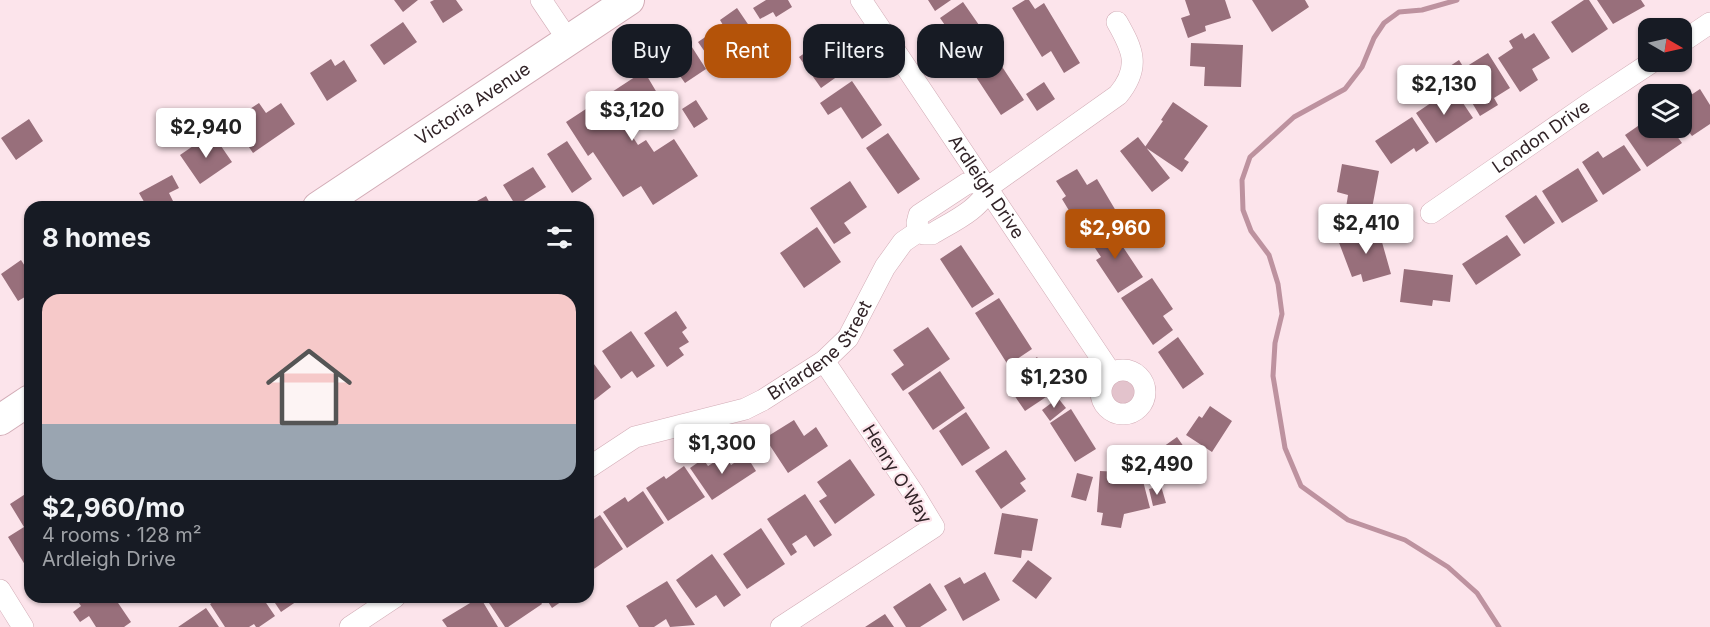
<!DOCTYPE html>
<meta charset="utf-8">
<style>
:root{--surface:#171b24;--page:#242831;--text:#f1f3f6;--muted:#9ea1a6;--line:#363941;--accent:#b45309}
body{margin:0;font-family:Inter,sans-serif;background:var(--page);color:var(--text);height:100vh;display:flex;flex-direction:column;font-size:22px;white-space:nowrap}
*{box-sizing:border-box;margin:0}
p{font-size:20px;color:var(--muted)}
.icon{flex:none;width:33px;height:33px;fill:none;stroke:currentColor;stroke-width:2;stroke-linecap:round;stroke-linejoin:round}
.map{position:relative;flex:1;overflow:hidden}
.drawer{position:absolute;left:24px;top:201px;width:570px;height:402px;display:flex;flex-direction:column;background:var(--surface);border-radius:18px;box-shadow:0 2px 4px #0004}
.drawer>*{flex:none}
.top-card{position:absolute;left:612px;top:24px;width:570px;height:54px;display:flex;gap:12px}
.needle{width:39px;rotate:99deg}
.controls{position:absolute;left:1638px;top:18px;display:grid;gap:12px}
.controls a{display:grid;place-items:center;width:54px;height:54px;border-radius:12px;background:var(--surface);box-shadow:0 2px 4px #0004;font-size:30px}
.price{position:absolute;translate:-50% -51px;padding:0 14px;border-radius:6px;background:#fff;color:#222;font-size:20px;line-height:39px;filter:drop-shadow(0 2px 3px #0008)}
.price::after{content:'';position:absolute;left:50%;top:36px;width:18px;height:14px;margin-left:-9px;background:inherit;clip-path:polygon(0 0,100% 0,50% 100%)}
.price.active{background:var(--accent);color:#fff}
ul{padding:0;list-style:none}
li{display:grid;align-content:center;gap:12px;height:318px;padding:0 18px}
li+li{border-top:2px solid var(--line)}
li span{display:grid;place-items:center;height:186px;border-radius:18px;color:#555}
li>.icon{margin-inline-start:auto}
span .icon{width:108px;height:108px;fill:#fffc;stroke-width:1}
li b{font-size:26px}
h2{display:flex;justify-content:space-between;align-items:center;height:72px;padding:0 18px;font-size:26px}
.pill{padding:0 21px;border-radius:18px;background:var(--surface);box-shadow:0 2px 4px #0004;font-size:21px;line-height:54px}
.pill.active{background:var(--accent);color:#fff}
.map>svg:first-child{display:block}
</style>
<div class="map">
<svg width="1710" height="627" viewBox="0 0 1710 627">
<rect width="100%" height="100%" fill="#fce4eb"/>
<path fill="#e3c3cc" d="M1110 392a13 13 0 1 1 26 0a13 13 0 1 1-26 0Z"/>
<g fill="none" stroke-linecap="round" stroke-linejoin="round">
<path stroke="#bd929f" stroke-width="5" d="M1457,0L1422,10L1399,12L1384,23L1374,38L1362,67L1345,89L1294,117L1250,157L1242,180L1243,210L1251,231L1269,255L1278,284L1282,314L1275,343L1273,376L1285,448L1301,486L1348,520L1405,540L1448,567L1477,593L1499,627"/>
</g>
<path fill="#986f7b" d="M394,0H418L403,12Z
M434,0H456L463,10L443,23L430,2Z
M766,0H788L792,7L776,17L773,12L760,19L753,8Z
M928,0H951L935,11Z
M1025,0H1029L1035,9L1044,3L1080,63L1064,73L1051,51L1042,57L1012,8Z
M1185,0H1225L1231,18L1205,26L1206,31L1188,38L1181,18L1190,15Z
M1252,0H1305L1309,7L1272,32Z
M1584,0H1589L1608,29L1572,53L1551,22Z
M1597,0H1641L1645,6L1613,24Z
M963,2L988,38L985,40L995,55L980,65L970,50L965,54L940,18Z
M737,8L754,33L712,62L698,42L723,25L720,20Z
M403,22L417,42L384,65L370,45Z
M1522,33L1525,39L1534,33L1550,58L1532,69L1538,80L1520,92L1498,58L1513,48L1509,41Z
M823,40L845,71L821,88L799,57Z
M1191,43L1243,45L1241,87L1204,86L1205,67L1190,66Z
M690,44L706,69L685,83L668,59Z
M1488,53L1510,88L1494,98L1498,105L1480,116L1450,66L1459,60L1464,68Z
M331,59L335,66L344,60L357,81L327,101L310,73Z
M999,62L1024,100L1001,115L976,77Z
M644,71L666,108L629,131L638,145L646,140L654,152L674,139L698,176L653,205L641,186L623,197L593,152L588,156L566,122Z
M852,81L882,125L862,139L841,107L828,115L820,103Z
M1044,82L1055,99L1037,111L1026,94Z
M1453,88L1473,118L1436,143L1416,113Z
M1700,89L1710,105V124L1692,136L1682,123V101Z
M696,100L708,119L694,128L682,109Z
M1173,102L1208,126L1184,159L1189,162L1182,172L1145,147L1163,121L1161,120Z
M259,103L266,113L281,103L295,124L253,153L238,131L251,122L245,112Z
M1412,117L1429,143L1416,152L1414,148L1391,164L1375,141Z
M29,119L43,141L16,160L1,138Z
M1648,119V128H1671L1682,143L1647,167L1625,135Z
M212,133L232,162L200,184L180,155Z
M888,133L920,179L898,194L866,148Z
M1138,137L1170,178L1152,192L1120,151Z
M567,141L592,179L572,193L547,154Z
M1624,145L1641,170L1603,195L1582,162L1598,151L1603,158Z
M1342,164L1379,171L1370,219L1345,214L1348,195L1337,192Z
M533,167L546,187L516,206L503,185Z
M1578,168L1598,201L1562,223L1542,191Z
M1077,169L1087,185L1097,179L1116,211L1082,232L1062,199L1066,196L1056,181Z
M172,175L179,188L169,193L174,203L167,207H147L139,193Z
M850,181L867,207L844,223L851,233L834,244L810,208Z
M1536,195L1555,223L1524,244L1505,216Z
M486,196L492,207H466Z
M1109,226L1143,277L1118,293L1096,260L1101,257L1089,239Z
M817,227L841,262L804,288L780,253Z
M1378,228L1391,274L1363,282L1361,274L1352,277L1338,240Z
M1507,235L1521,255L1476,285L1462,264Z
M961,245L994,294L972,308L940,259Z
M21,260L30,274V294L18,301L1,274Z
M1404,269L1453,275L1450,302L1433,300L1432,306L1400,302Z
M1152,278L1173,309L1163,316L1173,330L1153,345L1121,298Z
M999,298L1032,349L1008,365L975,313Z
M676,311L687,328L682,332L689,342L679,348L684,355L667,367L644,333Z
M928,327L950,359L903,391L891,374L904,365L893,350Z
M631,331L655,366L637,378L632,371L621,379L602,351Z
M1178,337L1204,374L1183,389L1158,352Z
M588,356L611,387L588,405Z
M1037,357L1058,389L1025,411L1014,395L1027,387L1017,371Z
M940,371L965,408L933,430L908,393Z
M1058,398L1066,408L1050,421L1042,410Z
M1210,406L1232,421L1212,452L1186,435L1199,416L1202,418Z
M1071,409L1096,449L1075,462L1050,423Z
M966,412L990,448L962,466L939,431Z
M794,420L804,436L816,427L828,446L788,473L765,438Z
M1177,437L1191,457L1160,479L1146,459Z
M1006,450L1026,479L1020,483L1026,491L1001,509L975,471Z
M725,455L731,465L746,455L756,471L712,500L690,468L703,459L708,466Z
M850,459L875,495L835,524L819,501L827,496L817,482Z
M684,466L705,497L668,521L646,488L664,476L666,479Z
M1100,471L1123,472V482L1142,477L1150,508L1124,514L1121,528L1101,525L1103,513L1097,512Z
M1077,473L1093,477L1086,501L1071,497Z
M1161,486L1166,503L1153,506L1149,489Z
M30,491V573L8,537L24,527L10,504Z
M643,491L664,523L627,548L603,512L625,497L628,502Z
M805,494L832,535L814,547L806,535L792,544L797,552L791,556L767,519Z
M1002,513L1038,519L1032,551L1022,550L1021,558L994,554Z
M600,515L623,549L588,573V523Z
M761,528L785,564L747,589L723,554Z
M712,554L741,595L724,607L716,595L696,608L676,580Z
M1028,560L1052,578L1036,599L1012,581Z
M985,572L1000,600L963,621L944,586L960,577L964,584Z
M667,581L695,625L670,627L666,619L654,627H639L626,606Z
M930,583L947,610L920,627H906L893,607Z
M75,597H114L131,622L124,627H96L89,616L80,622L73,612L81,606Z
M221,597H262L275,616L259,627H256L254,624L249,627H225L210,604Z
M271,597H303L281,612Z
M480,597L498,627H447L442,620Z
M485,597H538L542,604L508,627H505Z
M545,597H568L552,608Z
M206,608L219,627H178Z
M885,614L894,627H865Z"/>
<g fill="none" stroke-linecap="round" stroke-linejoin="round">
<g stroke="#d2acb6" stroke-width="22">
<g id="street">
<path d="M541,0L568,40"/>
<path id="s1" d="M861,0L1111,373"/>
<path d="M1682,42L1710,23"/>
<path d="M987,188L1118,95C1141,67 1133,50 1117,22"/>
<path id="s2" d="M1431,213L1590,103L1652,62"/>
<path d="M919,231L917,223L919,215L966,184L974,182L987,188"/>
<path d="M919,231L924,234H932C948,224 984,208 987,188"/>
<circle cx="1123" cy="392" r="22"/>
<path id="s3" d="M588,468L635,437L745,409L763,400L824,361L848,338L885,267L903,242L919,231"/>
<path d="M0,590L23,627"/>
<path d="M350,627L395,597"/>
<path d="M781,627L934,527L914,494L824,361"/>
</g>
</g>
<g stroke="#d2acb6" stroke-width="32">
<g id="secondary">
<path id="s4" d="M318,207L629,0"/>
<path d="M0,420L30,400"/>
</g>
</g>
<use href="#street" stroke="#fff" stroke-width="21"/>
<use href="#secondary" stroke="#fff" stroke-width="30"/>
</g>
<g text-anchor="middle" stroke-width="4.5" stroke-linejoin="round" paint-order="stroke">
<g font-size="18" fill="#312327" stroke="#fce4eb">
<text dy="6" stroke="none"><textPath href="#s4" startOffset="186">Victoria Avenue</textPath></text>
<text dy="6" stroke="none"><textPath href="#s2" startOffset="134">London Drive</textPath></text>
<text dy="6" stroke="none"><textPath href="#s1" startOffset="225">Ardleigh Drive</textPath></text>
<text dy="6" stroke="none"><textPath href="#s3" startOffset="267">Briardene Street</textPath></text>
<text transform="translate(897 474) rotate(58)" y="6">Henry O'Way</text>
</g>
</g>
</svg>
<div class="controls">
<a><svg class="needle" viewBox="-14 -14 28 28"><path d="M0-13l5 13h-10z" fill="#e53935"/><path d="M0 13l5-13h-10z" fill="#9ea1a6"/></svg></a>
<a><svg class="icon" aria-label="layers" viewBox="0 0 24 24"><path d="M12 4l9 5-9 5-9-5zM3 14l9 5 9-5"/></svg></a>
</div>
<b class="price" style="left:1444px;top:116px">$2,130</b>
<b class="price" style="left:632px;top:142px">$3,120</b>
<b class="price" style="left:206px;top:159px">$2,940</b>
<b class="price" style="left:1366px;top:255px">$2,410</b>
<b class="price active" style="left:1115px;top:260px">$2,960</b>
<b class="price" style="left:1054px;top:409px">$1,230</b>
<b class="price" style="left:722px;top:475px">$1,300</b>
<b class="price" style="left:1157px;top:496px">$2,490</b>
<div class="top-card">
<a class="pill">Buy</a>
<a class="pill active">Rent</a>
<a class="pill">Filters</a>
<a class="pill">New</a>
</div>
<section class="drawer">
<h2>8 homes<svg class="icon" aria-label="filters" viewBox="0 0 24 24"><path d="M4 7h16M4 17h16"/><circle cx="9" cy="7" r="2"/><circle cx="15" cy="17" r="2"/></svg></h2>
<ul>
<li><span style="background:linear-gradient(#f6c9c9 70%,#9aa5b1 0)"><svg class="icon" aria-label="home" viewBox="0 0 24 24"><path d="M3 11l9-7 9 7M6 9v11h12V9"/></svg></span><div><b>$2,960/mo</b><p>4 rooms · 128 m²</p><p>Ardleigh Drive</p></div></li>
</ul>
</section>
</div>
